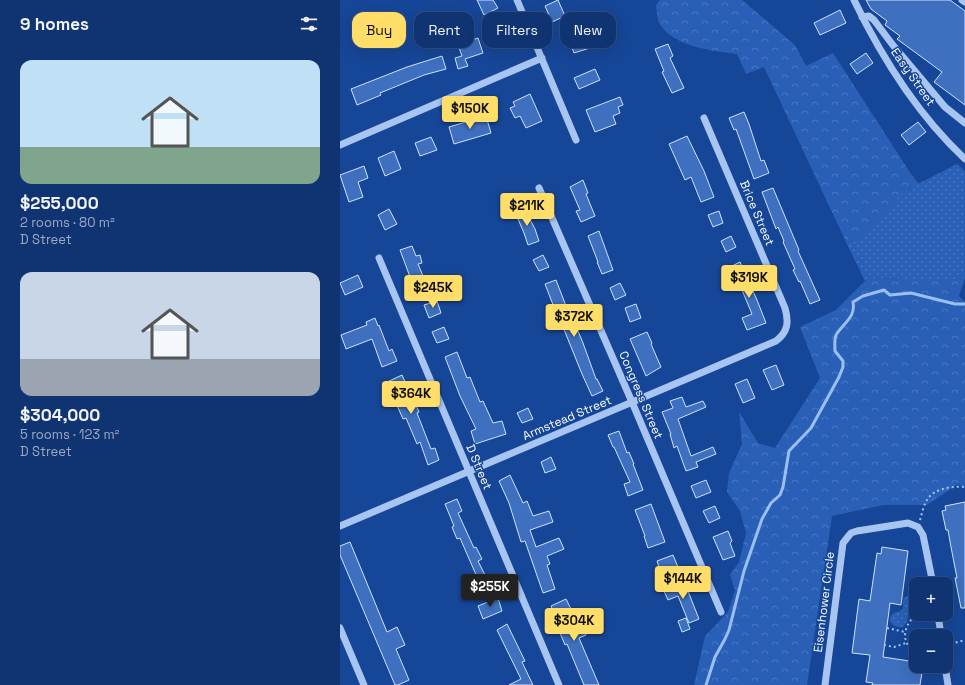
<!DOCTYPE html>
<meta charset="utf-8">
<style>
:root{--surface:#103471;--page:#1e3f79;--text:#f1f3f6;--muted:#9caac3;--line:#304f84;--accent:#ffdd69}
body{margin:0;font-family:"Space Grotesk",sans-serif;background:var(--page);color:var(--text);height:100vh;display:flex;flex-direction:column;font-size:15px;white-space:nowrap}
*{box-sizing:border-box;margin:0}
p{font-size:13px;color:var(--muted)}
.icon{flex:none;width:22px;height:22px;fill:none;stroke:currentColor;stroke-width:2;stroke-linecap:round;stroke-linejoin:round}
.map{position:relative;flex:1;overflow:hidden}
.drawer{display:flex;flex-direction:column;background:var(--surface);width:340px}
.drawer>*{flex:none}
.guide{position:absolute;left:12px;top:12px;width:380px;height:36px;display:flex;gap:8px}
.controls{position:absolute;left:569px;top:577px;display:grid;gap:8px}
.controls a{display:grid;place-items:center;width:44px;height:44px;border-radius:8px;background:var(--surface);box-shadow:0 4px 16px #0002,0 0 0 1px var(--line);font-size:20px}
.price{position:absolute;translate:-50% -34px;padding:0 9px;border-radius:4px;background:var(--accent);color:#111;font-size:13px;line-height:26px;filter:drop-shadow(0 1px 2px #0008)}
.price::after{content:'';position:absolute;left:50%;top:24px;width:12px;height:9px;margin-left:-6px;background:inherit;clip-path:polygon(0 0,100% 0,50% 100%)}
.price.active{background:#222;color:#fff}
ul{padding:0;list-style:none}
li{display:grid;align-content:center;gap:8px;height:212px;padding:0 20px}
li span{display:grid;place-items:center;height:124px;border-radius:12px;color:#555}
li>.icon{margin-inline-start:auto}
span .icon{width:72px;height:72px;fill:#fffc;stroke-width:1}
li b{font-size:17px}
h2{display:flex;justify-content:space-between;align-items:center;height:48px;padding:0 20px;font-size:17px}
.chip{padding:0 14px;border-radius:12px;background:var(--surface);box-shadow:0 4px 16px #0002,0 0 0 1px var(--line);font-size:14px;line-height:36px}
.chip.active{background:var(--accent);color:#111}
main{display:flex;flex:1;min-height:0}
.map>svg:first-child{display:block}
</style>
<main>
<section class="drawer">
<h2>9 homes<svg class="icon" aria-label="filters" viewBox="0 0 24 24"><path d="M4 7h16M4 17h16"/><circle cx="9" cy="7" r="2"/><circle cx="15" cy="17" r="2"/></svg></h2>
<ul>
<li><span style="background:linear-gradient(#bfe0f5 70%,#7fa58c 0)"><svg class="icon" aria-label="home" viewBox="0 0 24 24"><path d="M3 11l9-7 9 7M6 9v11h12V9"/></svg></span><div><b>$255,000</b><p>2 rooms · 80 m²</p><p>D Street</p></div></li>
<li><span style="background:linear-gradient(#c9d6e8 70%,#9aa5b1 0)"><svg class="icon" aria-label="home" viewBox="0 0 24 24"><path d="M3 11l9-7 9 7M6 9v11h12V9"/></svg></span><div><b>$304,000</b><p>5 rooms · 123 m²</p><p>D Street</p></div></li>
</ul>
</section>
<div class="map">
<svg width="625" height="685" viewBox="0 0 625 685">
<defs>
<pattern id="grass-dots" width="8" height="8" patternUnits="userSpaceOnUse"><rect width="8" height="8" fill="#295fb6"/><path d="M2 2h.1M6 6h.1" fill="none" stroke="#4977c1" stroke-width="1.8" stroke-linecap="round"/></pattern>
<pattern id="forest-crowns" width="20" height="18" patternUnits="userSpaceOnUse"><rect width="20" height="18" fill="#295fb6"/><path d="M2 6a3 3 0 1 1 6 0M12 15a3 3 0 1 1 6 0" fill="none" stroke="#4977c1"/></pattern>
</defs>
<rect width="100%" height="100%" fill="#164697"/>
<path fill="url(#grass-dots)" d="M617,164L625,171V278C616,279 606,282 597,282C573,282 549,274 525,281L506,242L516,241L564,191Z
M567,596L574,598C579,606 572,607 568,612C568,618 568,623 562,627C554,628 544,620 554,613C557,611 560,612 563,609V599Z"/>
<path fill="url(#forest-crowns)" d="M320,0H402L455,45L466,66L493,53L571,174L579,184L564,191L536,223L516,241L506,242L424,67L406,74L397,54C373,51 336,47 321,26C317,21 317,11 316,5Z
M535,278L569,279L598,282L625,278L619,296L625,302V488L618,484L587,505H543L492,516L467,685H354L365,636L388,612L395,590L390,575L399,562L406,533L400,511L387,492L389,473L402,444L399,412L418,443L435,448L480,378L460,327L496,310L525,281Z"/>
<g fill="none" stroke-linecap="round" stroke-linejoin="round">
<path stroke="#9abff4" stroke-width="3" d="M366,685L375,657L385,639L389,630L404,571L422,519L431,503L440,495L443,487L449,451L471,428L499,377L503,367V361L495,351C495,346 494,340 496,335C503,323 516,318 513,302L523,296L544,290L550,295L571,293L615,304H625"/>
</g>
<path fill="#3e70bf" stroke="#cfe1fc" d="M137,0H153L158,8L144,15Z
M218,0L225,16L212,22L205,6Z
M526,0H610L625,11V105L594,82L602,72L557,39L560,36L545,25L547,21L531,9Z
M500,10L506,23L480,35L474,23Z
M240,21L250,48L234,53L224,26Z
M138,38L143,53L125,59L128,66L118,69L115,58L122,56L118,45Z
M328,44L333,56L330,58L344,88L332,93L322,72L324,71L315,49Z
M526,53L533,63L517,74L510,64Z
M102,56L106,69L84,75L40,93L41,95L17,105L11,89L67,67Z
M255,69L260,80L239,89L234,78Z
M190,94L202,121L186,128L180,116L175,118L170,108L175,106L173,102Z
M280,97L283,105L278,107L280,113L273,116L276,124L255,132L246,110Z
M404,112L409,124L421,161L424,160L429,173L414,179L396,129L394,130L389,118Z
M146,116L151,133L114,144L109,127Z
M578,122L586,132L569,145L561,135Z
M347,136L364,171L374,197L361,202L351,177L345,180L329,144Z
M91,137L97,150L80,156L75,143Z
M54,151L61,169L45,176L38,158Z
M24,166L28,178L18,182L23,197L9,202L0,175Z
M243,180L248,193L246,194L255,216L241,222L236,211L240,210L230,187Z
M433,188L459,250L458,251L480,300L470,304L460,281L459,282L453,270L455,269L443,242L444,241L438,227L436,229L422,192Z
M184,208L195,229L199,241L188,245L184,233L175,212Z
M49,209L57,224L45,230L38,215Z
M379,211L383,223L373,227L368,215Z
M259,231L273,270L262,274L257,262H258L248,236Z
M391,236L396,247L386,252L381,241Z
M72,246L76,256L80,255L82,263L78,264L88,288L76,293L60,250Z
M203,255L209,267L199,271L193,260Z
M400,262L417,300L426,323L407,330L402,318L412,314L397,278L396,279L390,267Z
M18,275L23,287L5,295L0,283Z
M216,280L236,332L238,331L243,343L256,379H257L263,391L252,396L242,374L221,322L220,323L205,284Z
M280,283L286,295L275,300L270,288Z
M97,301L101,313L89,318L84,305Z
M296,304L301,318L290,322L285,308Z
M35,318L38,326L39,325L49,351L52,349L57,361L42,367L32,339L6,349L1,335L27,325L26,322Z
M104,327L109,339L97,343L92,332Z
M307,332L312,343L311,344L321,367L306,376L290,339Z
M117,352L127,378L130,377L140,402L143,401L153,423L162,421L166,434L135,444L131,431L136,429L120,396L105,357Z
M436,365L444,385L432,390L423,370Z
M62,375L79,412L77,413L91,449L95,448L99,460L88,465L80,442L77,444L66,418L63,419L52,394L49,396L43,384Z
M407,379L415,398L403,403L395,384Z
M342,397L346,407L363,401L366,407L338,419L351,456L373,447L376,454L356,462L358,467L346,471L337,446L334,448L330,434H331L322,412L333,408L330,401Z
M188,408L193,419L182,423L177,413Z
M279,431L287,453L289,452L294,464H293L303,490L288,496L284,484L290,482L274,447H273L268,435Z
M211,457L216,469L205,473L201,462Z
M170,475L183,503L187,501L193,516L209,511L213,522L190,530L196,547L219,538L224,549L207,556L210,564L207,565L215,589L203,593L185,541L181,542L169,503L159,481Z
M366,480L371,492L356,498L351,486Z
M117,499L122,511L118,513L134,548L136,547L142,559L138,561L150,585L139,590L134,579L137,577L120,538L117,539L112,527L114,526L105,504Z
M625,502V608H621L615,578H617L611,547L608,530H606L602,511L606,510L605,506Z
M311,504L325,542L308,548L304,536H305L295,510Z
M375,506L380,518L369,523L363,511Z
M388,531L392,541L390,543L395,556L383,560L373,537Z
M10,542L47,632L57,627L65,645L56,649L69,680L58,685H55L0,555V546Z
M542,547L568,551L561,605L550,603L543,657L576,662V666H583L580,685H532L533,683L526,682L530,655L512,653L519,599L530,601L537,553L541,554Z
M333,555L338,567L321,573L317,561Z
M344,581L359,619L349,623L338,596L328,600L323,589Z
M158,598L162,611L143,619L138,606Z
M226,599L232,611L228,613L235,628L242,625L246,635L239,638L259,685H244L227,644L225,645L220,633L222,632L211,606Z
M346,618L350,629L342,632L338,621Z
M167,624L185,661L182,662L193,685H169L181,679L157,630Z"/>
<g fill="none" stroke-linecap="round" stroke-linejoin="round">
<path stroke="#a8c5f2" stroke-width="2" stroke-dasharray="2 3" stroke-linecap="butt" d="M580,520C582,514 583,507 586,502C592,488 612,486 625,487
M547,628L565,632
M544,645L554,647L566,643
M606,645L625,640
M576,650C573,648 570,648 568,645C562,637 566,624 573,618C577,615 582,615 586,614"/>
<path stroke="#a8c5f2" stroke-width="7" d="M177,0L236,140
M514,0C541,56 579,116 625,159
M622,0L625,2
M522,17L529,16L534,20L552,44L605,107L625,123
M0,145L202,58
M199,188L292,402L381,612
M39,258L219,685
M0,526L436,341C448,332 449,322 445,308L364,118
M598,614L601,636
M0,628L24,685
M605,666L608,685
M485,685L503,543L511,533L517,531L568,523L578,527L583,535L593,584"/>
</g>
<g text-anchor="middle" stroke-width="3" stroke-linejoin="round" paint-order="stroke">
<g font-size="12" fill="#fff" stroke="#164697">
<text transform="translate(573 77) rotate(55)" y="4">Easy Street</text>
<text transform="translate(417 213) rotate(67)" y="4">Brice Street</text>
<text transform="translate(301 395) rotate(67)" y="4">Congress Street</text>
<text transform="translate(227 418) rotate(-23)" y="4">Armstead Street</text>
<text transform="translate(139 467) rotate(67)" y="4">D Street</text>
<text transform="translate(484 602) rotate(-83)" y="4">Eisenhower Circle</text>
</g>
</g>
</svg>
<div class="controls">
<a>+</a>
<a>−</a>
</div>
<b class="price" style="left:130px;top:130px">$150K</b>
<b class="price" style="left:187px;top:227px">$211K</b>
<b class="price" style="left:409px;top:299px">$319K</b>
<b class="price" style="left:93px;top:309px">$245K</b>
<b class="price" style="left:234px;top:338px">$372K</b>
<b class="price" style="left:71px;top:415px">$364K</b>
<b class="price" style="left:343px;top:600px">$144K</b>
<b class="price active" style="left:150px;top:608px">$255K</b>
<b class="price" style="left:234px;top:642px">$304K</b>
<div class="guide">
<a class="chip active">Buy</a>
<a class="chip">Rent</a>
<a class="chip">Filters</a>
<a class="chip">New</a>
</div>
</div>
</main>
